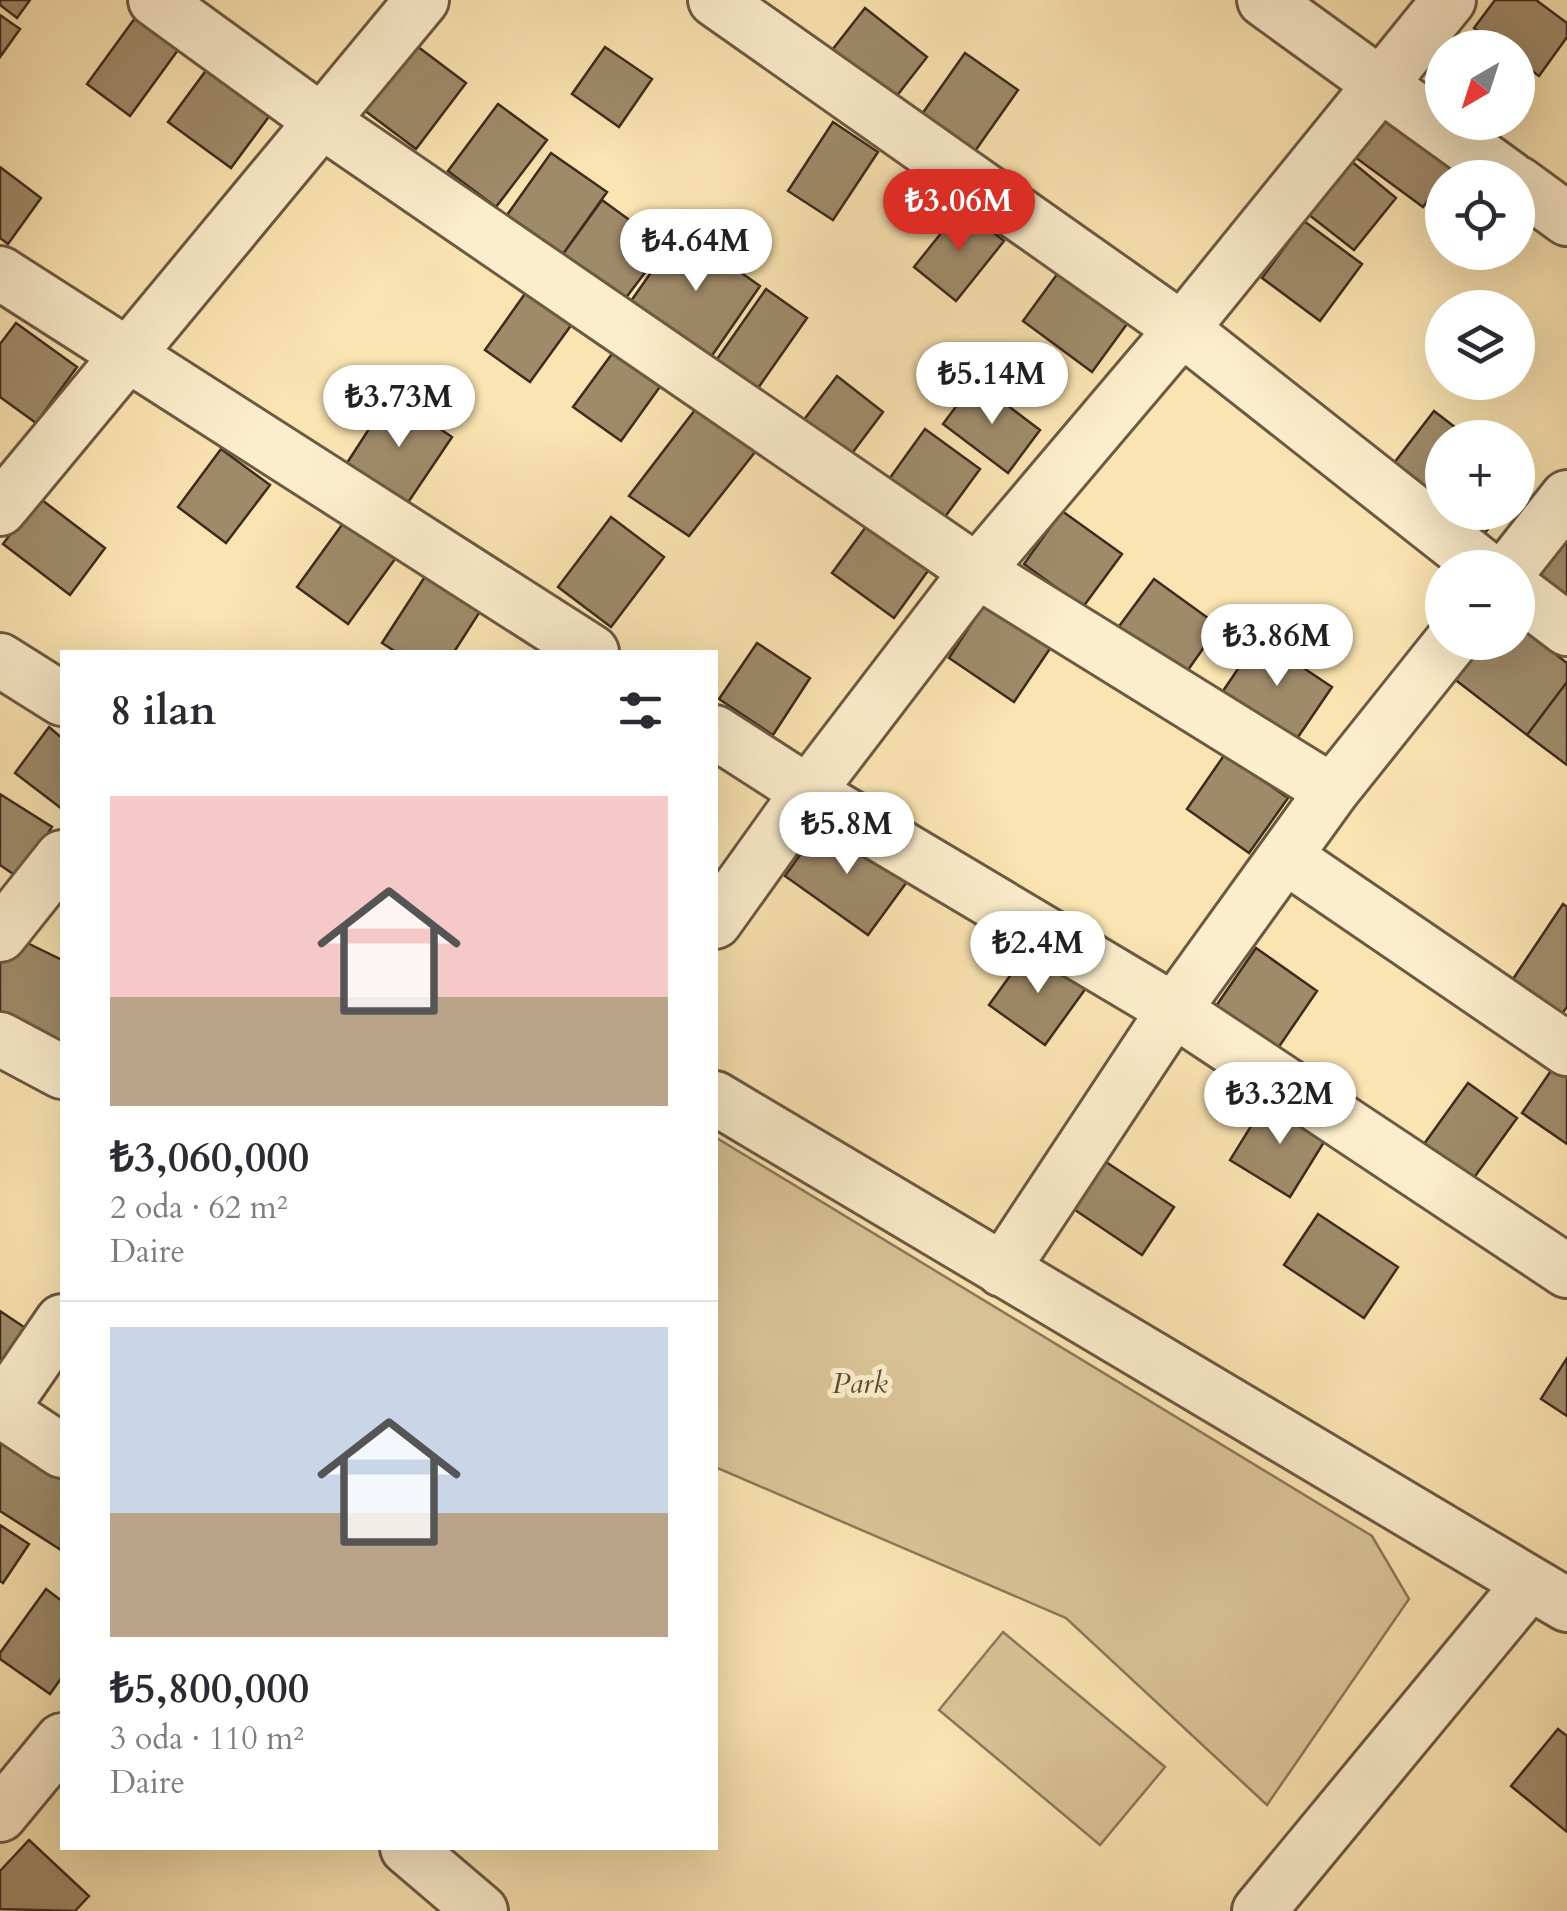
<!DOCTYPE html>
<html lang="tr">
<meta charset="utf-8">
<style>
:root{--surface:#fff;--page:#f2f2f3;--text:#2b2b33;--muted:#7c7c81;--line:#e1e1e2;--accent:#d93025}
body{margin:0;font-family:Cardo,serif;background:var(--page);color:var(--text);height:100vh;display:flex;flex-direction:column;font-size:38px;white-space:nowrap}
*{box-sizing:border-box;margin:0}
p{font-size:32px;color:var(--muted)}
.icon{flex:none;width:55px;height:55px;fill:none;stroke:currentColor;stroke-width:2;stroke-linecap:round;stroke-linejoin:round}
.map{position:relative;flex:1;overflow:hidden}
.drawer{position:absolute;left:60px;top:650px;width:658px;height:1200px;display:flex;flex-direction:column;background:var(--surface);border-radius:0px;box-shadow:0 10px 40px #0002}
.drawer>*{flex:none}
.needle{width:65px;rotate:219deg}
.controls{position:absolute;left:1425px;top:30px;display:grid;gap:20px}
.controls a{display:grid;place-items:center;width:110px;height:110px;border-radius:50%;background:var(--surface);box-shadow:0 10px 40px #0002;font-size:50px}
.price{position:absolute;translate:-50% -85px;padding:0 22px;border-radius:35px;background:#fff;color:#222;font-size:32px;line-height:65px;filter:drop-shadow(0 2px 5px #0008)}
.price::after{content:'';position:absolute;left:50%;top:60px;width:30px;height:22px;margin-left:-15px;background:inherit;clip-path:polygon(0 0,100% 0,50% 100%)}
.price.current{background:var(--accent);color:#fff}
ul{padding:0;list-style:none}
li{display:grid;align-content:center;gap:20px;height:530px;padding:0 50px}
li+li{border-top:2px solid var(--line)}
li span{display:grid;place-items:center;height:310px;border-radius:0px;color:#555}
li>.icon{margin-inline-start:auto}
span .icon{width:180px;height:180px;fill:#fffc;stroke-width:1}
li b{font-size:42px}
h2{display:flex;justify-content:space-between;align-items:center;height:120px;padding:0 50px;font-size:42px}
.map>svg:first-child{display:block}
</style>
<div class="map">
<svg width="1567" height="1911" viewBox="0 0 1567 1911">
<rect width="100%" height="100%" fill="#fae4b1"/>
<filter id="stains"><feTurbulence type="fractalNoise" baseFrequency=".002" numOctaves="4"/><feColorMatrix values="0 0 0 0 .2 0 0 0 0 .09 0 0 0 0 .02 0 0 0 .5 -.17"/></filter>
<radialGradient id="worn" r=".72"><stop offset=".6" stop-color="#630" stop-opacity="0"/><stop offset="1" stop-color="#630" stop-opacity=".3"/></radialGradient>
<path fill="#dac598" stroke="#8c785a" stroke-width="2.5" d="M715,1137L1372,1536L1409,1599L1267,1805L1066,1618L715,1467Z
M1003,1632L1165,1767L1100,1845L939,1710Z"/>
<path fill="#9f8b6a" stroke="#3d2b1d" stroke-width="2.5" d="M0,0H30L17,18L0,5Z
M1495,0H1536L1567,23V37L1539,76L1518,60V48H1500L1474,28Z
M865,8L927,57L892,102L829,54Z
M0,15L20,29L0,57Z
M135,18L178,50L130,116L87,84Z
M405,37L466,83L416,149L356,104Z
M605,47L652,79L619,127L572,94Z
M965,53L1018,90L968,161L915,124Z
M210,65L273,111L231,168L168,122Z
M498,104L547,140L496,207L448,171Z
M1387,115L1455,165L1423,207L1355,157Z
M833,122L878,152L833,220L788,191Z
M551,153L607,192L563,254L507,215Z
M1351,161L1396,198L1354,250L1308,214Z
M0,167L41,198L8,244L0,238Z
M602,200L665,246L625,299L563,254Z
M962,207L1004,241L956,301L914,267Z
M1304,221L1362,264L1320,321L1262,278Z
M681,230L760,286L711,357L631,301Z
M1058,273L1127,324L1092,372L1023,321Z
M534,281L580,313L530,382L485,350Z
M766,289L807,318L756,391L715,362Z
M16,323L77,367L36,423L0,397V344Z
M617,347L664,381L621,441L573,407Z
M837,376L883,412L850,456L803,421Z
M975,381L1040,430L1008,473L943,424Z
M391,395L452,437L407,504L347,463Z
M701,402L759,447L689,536L629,496Z
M1434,411L1469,438H1442V500L1394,463Z
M925,429L980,469L942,521L887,482Z
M221,449L270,485L226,543L178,507Z
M38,497L105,548L70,595L3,544Z
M1062,511L1122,554L1083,607L1024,564Z
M1459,512H1501L1485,533Z
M611,517L664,557L611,627L558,587Z
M344,522L395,559L348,624L297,587Z
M868,524L930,568L894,618L832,573Z
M1567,532V595L1537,572Z
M426,575L481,610L454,652H396L382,643Z
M1154,579L1219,626L1183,677L1117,629Z
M985,603L1051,647L1014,702L949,658Z
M1518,625L1567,663V682L1527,735L1453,678L1480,642H1518Z
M1259,638L1332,687L1296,740L1223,691Z
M757,643L810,678L773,735L719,699Z
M1567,682V765L1527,735Z
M49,727L62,738V809L15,773Z
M1225,754L1288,798L1249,853L1187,809Z
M0,794L52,827L19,878L0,865Z
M826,819L909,879L868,935L785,876Z
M1563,904L1567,907V1007L1561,1015L1511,982Z
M15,937L62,960V1042L0,1011V962Z
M1030,948L1086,988L1045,1045L989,1005Z
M1256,948L1317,991L1276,1051L1214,1009Z
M1557,1062L1567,1069V1144L1522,1113Z
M1468,1083L1517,1118L1473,1179L1424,1144Z
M1269,1097L1329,1134L1290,1197L1230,1160Z
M1103,1160L1174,1207L1142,1255L1072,1208Z
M1318,1214L1398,1267L1364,1318L1284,1265Z
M0,1311L27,1329L0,1371Z
M1567,1358V1416L1541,1399Z
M5,1438L62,1475L61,1550L0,1511V1446Z
M0,1525L29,1544L3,1583L0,1581Z
M46,1589L62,1601V1677L50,1694L0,1659V1653Z
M1558,1729L1567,1736V1832L1511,1786Z
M29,1840L89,1896L75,1911L0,1909V1871Z"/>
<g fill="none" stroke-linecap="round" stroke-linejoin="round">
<g stroke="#6c5942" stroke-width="58">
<path id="minor" d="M155,0L323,122L977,571L1332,791
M715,0L1182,329L1485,568
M1264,0L1510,178
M1518,183L1567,219
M0,273L592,652
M0,509L422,0
M1511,568L1567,497
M1518,592L1567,629
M0,660L62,699
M715,732L808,792L1174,1010L1567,1271
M1286,857L1567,1049
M715,922L808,792L977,571L1182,329L1449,0
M0,935L62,857
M0,1039L62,1072
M715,1098L1567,1605
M1002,1270L1174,1010L1332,791L1451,642
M0,1410L62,1451
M0,1411L62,1321
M0,1815L62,1740
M407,1848L481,1911
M1259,1911L1530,1583"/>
</g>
<use href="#minor" stroke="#fcedcc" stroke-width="52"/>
</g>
<g text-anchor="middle" stroke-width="10" stroke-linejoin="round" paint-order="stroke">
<g font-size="30" font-style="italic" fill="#5c4a36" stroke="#fcedcc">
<text x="860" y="1393">Park</text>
</g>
</g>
<rect width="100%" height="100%" filter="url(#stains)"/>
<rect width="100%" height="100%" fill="url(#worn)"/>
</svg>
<div class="controls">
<a><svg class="needle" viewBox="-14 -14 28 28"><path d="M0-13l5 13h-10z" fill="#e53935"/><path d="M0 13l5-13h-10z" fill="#7c7c81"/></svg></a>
<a><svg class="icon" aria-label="locate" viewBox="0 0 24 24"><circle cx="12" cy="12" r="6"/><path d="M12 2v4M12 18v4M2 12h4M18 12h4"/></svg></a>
<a><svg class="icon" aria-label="layers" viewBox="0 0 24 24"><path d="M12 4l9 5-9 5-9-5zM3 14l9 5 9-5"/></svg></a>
<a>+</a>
<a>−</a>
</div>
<b class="price current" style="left:959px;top:254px">₺3.06M</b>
<b class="price" style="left:696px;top:294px">₺4.64M</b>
<b class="price" style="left:992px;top:427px">₺5.14M</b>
<b class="price" style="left:399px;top:450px">₺3.73M</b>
<b class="price" style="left:1277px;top:689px">₺3.86M</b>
<b class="price" style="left:847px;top:877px">₺5.8M</b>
<b class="price" style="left:1038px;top:996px">₺2.4M</b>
<b class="price" style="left:1280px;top:1147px">₺3.32M</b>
<section class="drawer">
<h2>8 ilan<svg class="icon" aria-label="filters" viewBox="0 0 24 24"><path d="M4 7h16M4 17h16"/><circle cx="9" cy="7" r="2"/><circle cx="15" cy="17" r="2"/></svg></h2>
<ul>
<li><span style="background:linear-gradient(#f6c9c9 65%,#b9a48a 0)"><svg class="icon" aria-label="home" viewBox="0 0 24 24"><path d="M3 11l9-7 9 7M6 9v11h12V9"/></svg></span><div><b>₺3,060,000</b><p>2 oda · 62 m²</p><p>Daire</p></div></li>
<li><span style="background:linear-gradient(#c9d6e8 60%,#b9a48a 0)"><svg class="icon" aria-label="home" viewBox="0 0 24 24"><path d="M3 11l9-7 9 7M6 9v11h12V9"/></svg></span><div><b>₺5,800,000</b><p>3 oda · 110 m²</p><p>Daire</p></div></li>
</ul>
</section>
</div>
